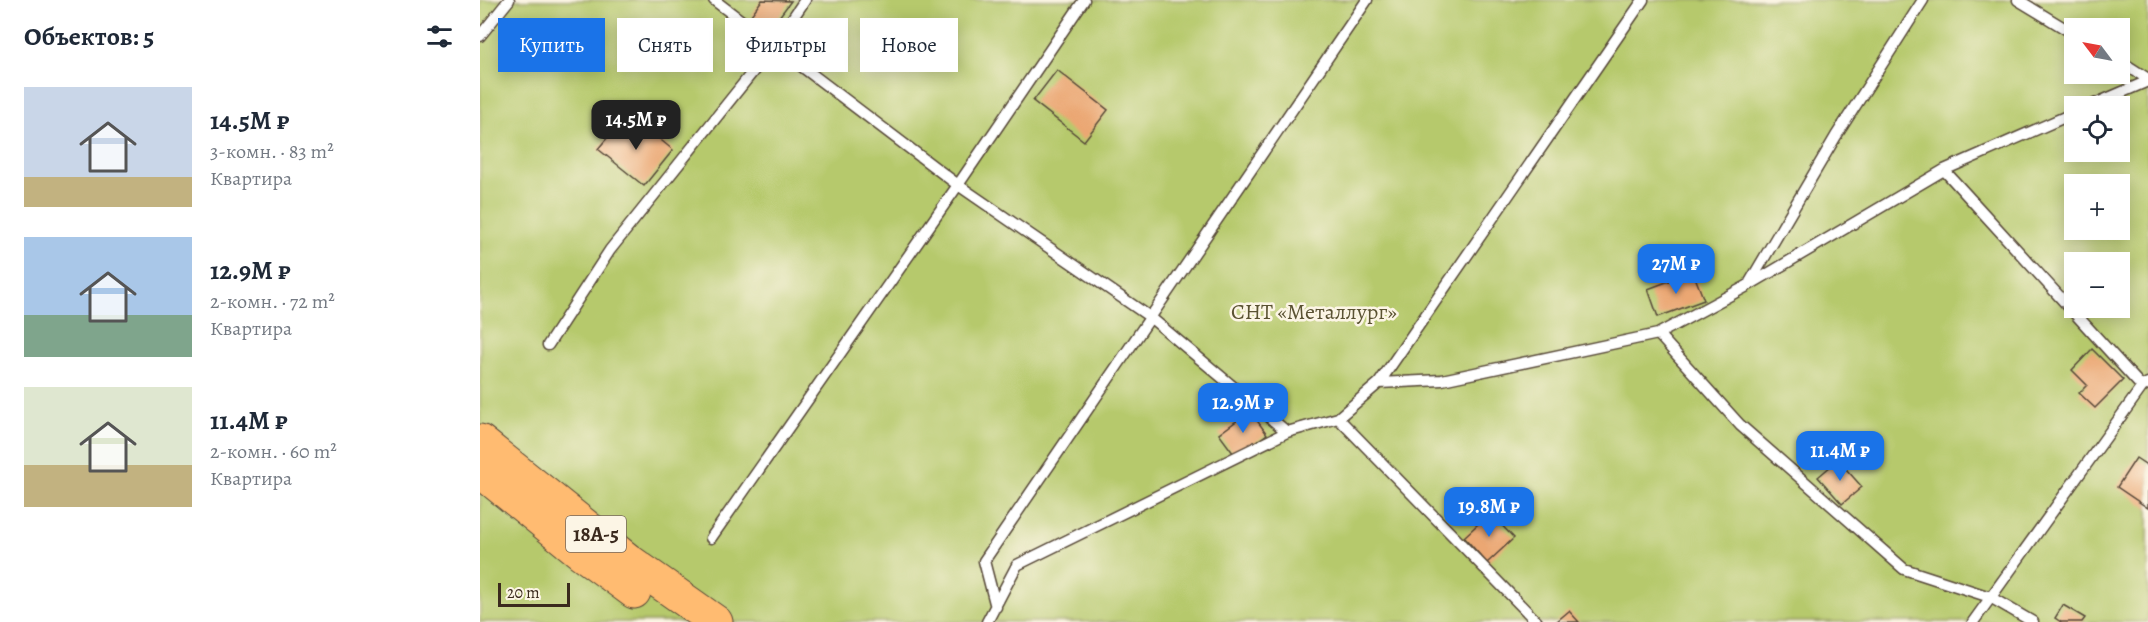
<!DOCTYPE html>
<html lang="ru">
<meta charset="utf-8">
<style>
:root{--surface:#fff;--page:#f6f6f7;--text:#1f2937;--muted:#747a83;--accent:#1a73e8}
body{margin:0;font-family:Alegreya,serif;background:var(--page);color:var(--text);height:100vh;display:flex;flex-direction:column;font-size:22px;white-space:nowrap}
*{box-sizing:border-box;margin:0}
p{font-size:20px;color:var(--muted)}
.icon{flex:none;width:33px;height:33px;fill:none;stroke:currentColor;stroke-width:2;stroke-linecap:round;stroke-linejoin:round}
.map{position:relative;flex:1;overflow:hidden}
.details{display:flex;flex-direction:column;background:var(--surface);width:480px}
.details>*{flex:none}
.hud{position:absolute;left:18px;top:18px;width:570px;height:54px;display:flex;gap:12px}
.needle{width:39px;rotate:302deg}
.tools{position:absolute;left:1584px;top:18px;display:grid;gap:12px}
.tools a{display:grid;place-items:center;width:66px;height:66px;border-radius:0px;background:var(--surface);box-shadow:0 3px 15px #0003;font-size:30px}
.scale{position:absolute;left:18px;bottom:15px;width:72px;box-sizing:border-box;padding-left:6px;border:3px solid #3b2a1e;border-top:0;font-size:16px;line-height:21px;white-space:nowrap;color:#3b2a1e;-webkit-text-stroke:4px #fcf5e5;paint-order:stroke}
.price{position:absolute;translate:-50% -51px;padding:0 14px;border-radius:12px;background:var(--accent);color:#fff;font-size:20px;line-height:39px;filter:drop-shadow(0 2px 3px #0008)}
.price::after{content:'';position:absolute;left:50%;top:36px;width:18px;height:14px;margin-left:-9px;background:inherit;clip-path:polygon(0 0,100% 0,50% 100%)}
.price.current{background:#222;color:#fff}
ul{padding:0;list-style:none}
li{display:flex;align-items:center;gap:18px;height:150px;padding:0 24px}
li span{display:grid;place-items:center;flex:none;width:168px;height:120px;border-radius:0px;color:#555}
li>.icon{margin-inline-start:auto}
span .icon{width:72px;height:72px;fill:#fffc;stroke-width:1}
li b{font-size:26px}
h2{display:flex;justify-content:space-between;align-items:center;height:72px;padding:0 24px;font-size:26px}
.tag{padding:0 21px;border-radius:0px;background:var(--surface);box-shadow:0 3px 15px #0003;font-size:21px;line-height:54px}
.tag.current{background:var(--accent);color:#fff}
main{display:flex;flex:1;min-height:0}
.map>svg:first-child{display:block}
</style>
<main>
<section class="details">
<h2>Объектов: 5<svg class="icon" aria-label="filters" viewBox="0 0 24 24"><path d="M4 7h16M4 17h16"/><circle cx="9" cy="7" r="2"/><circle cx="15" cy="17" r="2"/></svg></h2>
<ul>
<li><span style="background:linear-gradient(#c9d6e8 75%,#c2b280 0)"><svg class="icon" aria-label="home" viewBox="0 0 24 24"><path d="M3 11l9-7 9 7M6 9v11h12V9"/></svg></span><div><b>14.5M ₽</b><p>3-комн. · 83 m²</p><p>Квартира</p></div></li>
<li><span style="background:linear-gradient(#a9c7e8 65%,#7fa58c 0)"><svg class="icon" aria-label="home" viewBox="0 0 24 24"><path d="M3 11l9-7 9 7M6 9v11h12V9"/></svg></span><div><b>12.9M ₽</b><p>2-комн. · 72 m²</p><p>Квартира</p></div></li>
<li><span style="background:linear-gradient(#dfe7d0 65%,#c2b280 0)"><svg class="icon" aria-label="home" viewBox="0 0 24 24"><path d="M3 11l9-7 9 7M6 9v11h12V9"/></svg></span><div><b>11.4M ₽</b><p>2-комн. · 60 m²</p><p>Квартира</p></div></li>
</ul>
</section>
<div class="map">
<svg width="1668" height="622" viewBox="0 0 1668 622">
<rect width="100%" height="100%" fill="#fcf5e5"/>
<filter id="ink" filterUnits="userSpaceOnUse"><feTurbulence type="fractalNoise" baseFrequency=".0167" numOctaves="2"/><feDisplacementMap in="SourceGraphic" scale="12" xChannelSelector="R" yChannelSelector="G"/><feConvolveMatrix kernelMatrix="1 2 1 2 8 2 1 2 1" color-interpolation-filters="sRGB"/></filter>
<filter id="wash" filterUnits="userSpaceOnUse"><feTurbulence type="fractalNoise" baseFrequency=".008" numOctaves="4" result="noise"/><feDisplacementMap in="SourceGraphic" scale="24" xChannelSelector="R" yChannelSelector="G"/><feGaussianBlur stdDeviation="1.35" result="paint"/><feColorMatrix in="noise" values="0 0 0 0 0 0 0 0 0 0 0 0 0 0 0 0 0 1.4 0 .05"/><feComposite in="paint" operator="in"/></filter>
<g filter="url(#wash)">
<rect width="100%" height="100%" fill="#ebe4c4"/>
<path fill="#b6c96c" stroke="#787a45" stroke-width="1.5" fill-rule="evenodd" d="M0,0H1668V622H0ZM1594,28H1640V74H1594ZM1594,106H1640V152H1594ZM1594,184H1640V230H1594ZM1594,262H1640V308H1594Z"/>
<g id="blocks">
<path fill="#eba773" d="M282,0L311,1L290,29L271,15Z
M577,70L628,110L604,141L553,101Z
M154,118L193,150L164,186L118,149L137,126L144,131Z
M1213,272L1224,300L1178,317L1168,289Z
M1612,349L1643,380L1615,408L1599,393L1607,385L1592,370Z
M770,411L787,434L756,457L739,434Z
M1656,458L1668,466V508L1637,487Z
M1358,460L1382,487L1362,504L1338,477Z
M1010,513L1034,538L1007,563L984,537Z
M1583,605L1605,618L1602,622H1581L1575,618Z
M1089,611L1099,622H1076Z"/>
</g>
</g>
<g filter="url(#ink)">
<use href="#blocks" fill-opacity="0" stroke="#554637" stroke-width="1.5"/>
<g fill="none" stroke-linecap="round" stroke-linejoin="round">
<g stroke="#554637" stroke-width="13">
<path id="service" d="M234,0L478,185L670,317L807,432
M1538,0L1594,34
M0,36L29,0
M1640,61L1668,79
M1610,106L1668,81
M1464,170L1662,387
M1270,282L1356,136L1443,0
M1178,334L1260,425L1424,569L1510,597L1553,622
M68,345L130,250L295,44L325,0
M899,383L1163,0
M858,418L1057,622
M231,538L478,185L604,0
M516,607L504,561L887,0
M507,622L537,565L807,432L858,418L899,383L962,380L1178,334L1269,285L1464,170L1594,113
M1493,622L1662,387L1668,383"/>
</g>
<g stroke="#554637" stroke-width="35">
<path id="trunk" d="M0,441L148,560L236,622
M0,471L101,553L154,592"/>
</g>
<use href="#service" stroke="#fff" stroke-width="10"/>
<use href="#trunk" stroke="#ffbb71" stroke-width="33"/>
</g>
</g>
<g text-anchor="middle" stroke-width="5" stroke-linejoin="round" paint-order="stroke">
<rect fill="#fcf5e5" stroke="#75675a" stroke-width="1.5" x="86" y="516" width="60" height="36" rx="4.5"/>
<g font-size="21" font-weight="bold" fill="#3b2a1e">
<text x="116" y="541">18А-5</text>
</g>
<g font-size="22" fill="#5a5232" stroke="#fcf5e5">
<text x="834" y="319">СНТ «Металлург»</text>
</g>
</g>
</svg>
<div class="tools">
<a><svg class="needle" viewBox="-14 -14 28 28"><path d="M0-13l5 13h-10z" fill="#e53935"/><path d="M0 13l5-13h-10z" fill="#747a83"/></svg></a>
<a><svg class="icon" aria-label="locate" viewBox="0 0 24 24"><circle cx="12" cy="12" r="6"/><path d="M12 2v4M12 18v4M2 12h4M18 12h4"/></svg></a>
<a>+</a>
<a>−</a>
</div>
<div class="scale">20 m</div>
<b class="price current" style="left:156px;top:151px">14.5M ₽</b>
<b class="price" style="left:1196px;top:295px">27M ₽</b>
<b class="price" style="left:763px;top:434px">12.9M ₽</b>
<b class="price" style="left:1360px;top:482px">11.4M ₽</b>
<b class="price" style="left:1009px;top:538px">19.8M ₽</b>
<div class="hud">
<a class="tag current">Купить</a>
<a class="tag">Снять</a>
<a class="tag">Фильтры</a>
<a class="tag">Новое</a>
</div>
</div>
</main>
